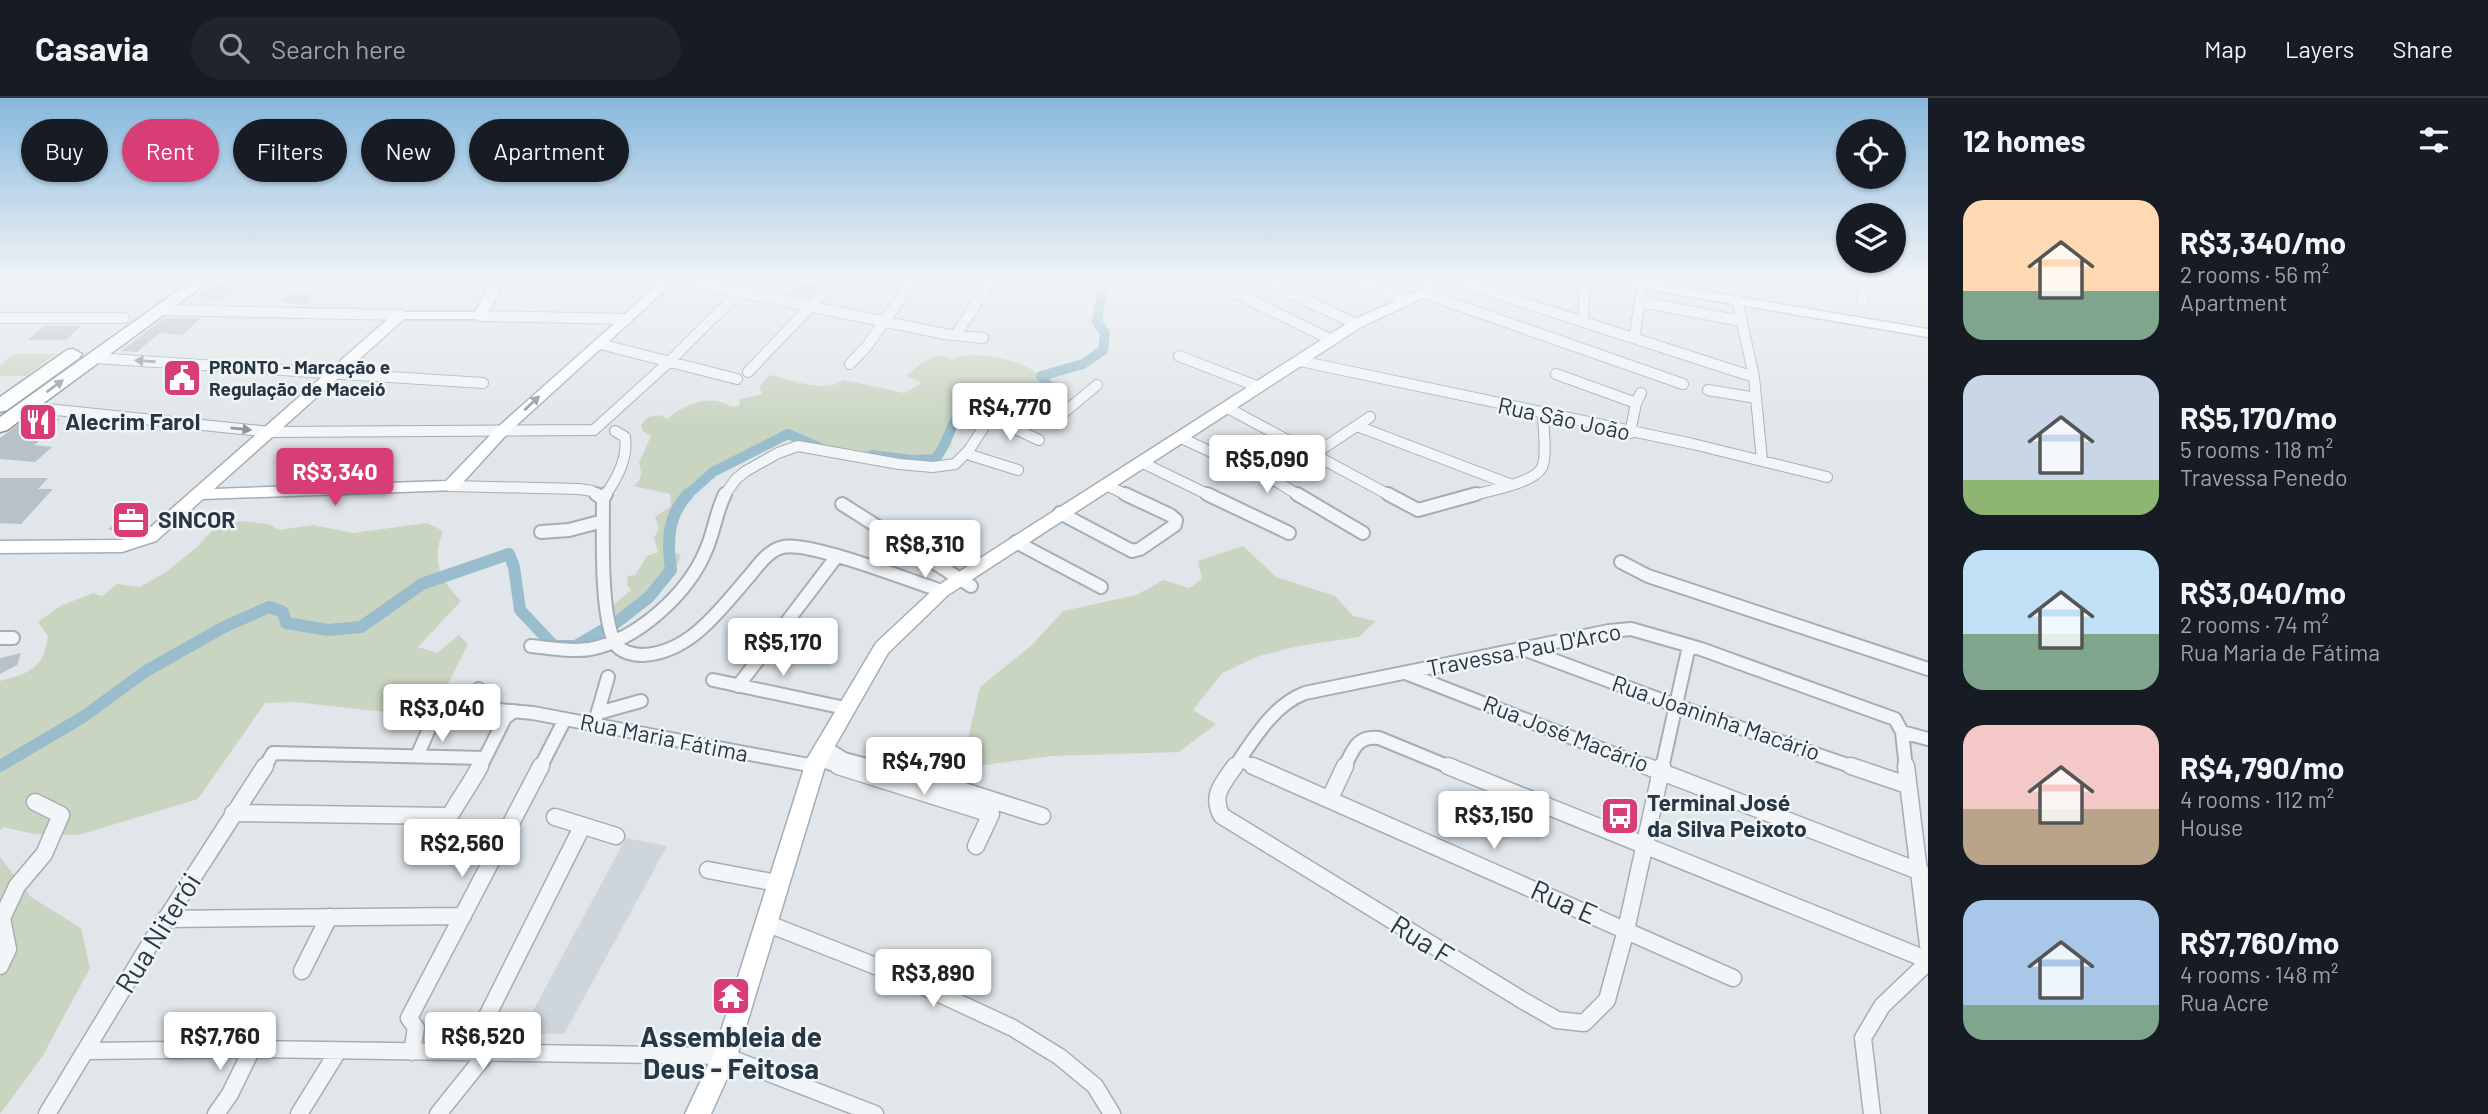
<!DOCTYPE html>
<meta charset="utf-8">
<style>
:root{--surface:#171b24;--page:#20242c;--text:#f1f3f6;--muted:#9ea1a6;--line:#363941;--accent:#d73e75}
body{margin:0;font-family:Barlow,sans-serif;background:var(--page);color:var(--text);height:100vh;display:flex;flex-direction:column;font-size:26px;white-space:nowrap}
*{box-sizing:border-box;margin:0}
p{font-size:23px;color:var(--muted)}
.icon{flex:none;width:38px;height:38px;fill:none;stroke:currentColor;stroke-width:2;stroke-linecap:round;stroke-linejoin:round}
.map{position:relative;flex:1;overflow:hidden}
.details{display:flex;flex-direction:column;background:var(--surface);width:560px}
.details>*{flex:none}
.top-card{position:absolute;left:21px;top:21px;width:665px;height:63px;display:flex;gap:14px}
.buttons{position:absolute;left:1836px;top:21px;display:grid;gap:14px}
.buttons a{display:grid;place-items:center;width:70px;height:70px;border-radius:50%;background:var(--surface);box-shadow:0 2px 5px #0004;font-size:35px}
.price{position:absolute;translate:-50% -60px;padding:0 16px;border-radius:7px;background:#fff;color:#222;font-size:23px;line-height:46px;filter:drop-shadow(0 2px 4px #0008)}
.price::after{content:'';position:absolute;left:50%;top:42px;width:21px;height:16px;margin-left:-10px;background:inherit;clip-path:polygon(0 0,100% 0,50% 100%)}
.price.selected{background:var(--accent);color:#fff}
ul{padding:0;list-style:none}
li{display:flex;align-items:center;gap:21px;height:175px;padding:0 35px}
li span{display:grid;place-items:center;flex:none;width:196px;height:140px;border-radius:21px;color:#555}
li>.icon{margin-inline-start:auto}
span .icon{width:84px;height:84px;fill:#fffc;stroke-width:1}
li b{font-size:30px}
h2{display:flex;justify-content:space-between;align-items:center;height:84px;padding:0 35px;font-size:30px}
.pill{padding:0 24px;border-radius:32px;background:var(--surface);box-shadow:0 2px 5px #0004;font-size:24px;line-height:63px}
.pill.selected{background:var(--accent);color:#fff}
header{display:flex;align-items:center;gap:42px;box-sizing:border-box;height:98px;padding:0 35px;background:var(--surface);border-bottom:2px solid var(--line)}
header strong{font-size:33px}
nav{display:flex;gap:38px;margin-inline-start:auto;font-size:24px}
.search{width:490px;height:63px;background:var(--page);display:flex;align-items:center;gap:18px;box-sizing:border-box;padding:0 24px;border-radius:38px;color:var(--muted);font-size:26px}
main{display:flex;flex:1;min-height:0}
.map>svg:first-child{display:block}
</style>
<header>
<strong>Casavia</strong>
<div class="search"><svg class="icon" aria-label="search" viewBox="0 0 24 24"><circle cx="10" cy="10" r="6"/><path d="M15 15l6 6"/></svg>Search here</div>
<nav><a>Map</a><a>Layers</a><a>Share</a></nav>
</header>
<main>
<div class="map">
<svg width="1928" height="1016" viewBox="0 0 1928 1016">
<rect width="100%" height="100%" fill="#e0e6ea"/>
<path fill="#ced6dc" d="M626,740L667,748L564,936L521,935Z"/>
<path fill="#cad5c1" d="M13,256H56L26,278H0V267Z
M977,257C1017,262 1035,265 1058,300C1037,330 1004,295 970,306L956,321L951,347L938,363L922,366L812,350L788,342L745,357L704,381L688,395L672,441L673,454L681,457L675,471L626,521L604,530L599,519L631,492L627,487L628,478L635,477L647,458L658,454L654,440L659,430L655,419L671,408L670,396L634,388C642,380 642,375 639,365L651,338L643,333L641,327L648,319L660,317L667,321C680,310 699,300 717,303C726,305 729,310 739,308L740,301L763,296L759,289L769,277C792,281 823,296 844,282L904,295L922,285L907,278C920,266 934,251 951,262L960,258Z
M241,423L268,426L279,432L313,427L353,435L427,425L443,433C431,464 440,481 461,503L418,549L437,555L459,537L468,546L446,590L415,593L403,616L295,604L265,605L198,701L79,737L34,736L3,729L0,733V583C29,575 44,571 48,538L38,524L60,508L93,495L102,498L117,486L140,489L166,474L197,449L212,433Z
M1243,448L1276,479L1335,498L1353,518L1376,523L1359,539L1299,548L1259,558L1222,575L1193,612L1216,626L1179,654L1052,658L970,669L968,640L980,589L1032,547L1063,513L1136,497L1164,482L1189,490L1202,481L1198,463Z
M0,759L31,799L81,830L90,870L42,959L0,1016Z"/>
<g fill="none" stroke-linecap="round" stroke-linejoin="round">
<path stroke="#99bdcd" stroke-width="10" d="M872,357L911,362L935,361C945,350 948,335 955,323C975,290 1015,308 1045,312L1058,300L1041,278L1083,266L1103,252L1105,235L1097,224L1102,193L1106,184
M686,398L713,374L788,336L819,349"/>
<path stroke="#99bdcd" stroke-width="12" d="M621,521L649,499L671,472C667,443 667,419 688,396
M0,668L83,619L146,573L224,529L269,509L283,514L286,525L328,532L361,529L422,486L509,456L514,469L520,512L554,548H576L617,524"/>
</g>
<path fill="#b7c1c8" d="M800,184H811L820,186L807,200L788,196Z
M212,186L224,187L238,188L223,201L197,199Z
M289,195L312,196L309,199H313L305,207L280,204Z
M164,220H201L182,237L160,235L137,254L121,253Z
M43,228H81L66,242H28Z
M179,273L200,274L183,288L164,286Z
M30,318L60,321L48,331L53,332L34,347L52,349L35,364L0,361V340Z
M0,380H48L38,391H53L21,426L0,425Z
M121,417H150L134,432H108Z
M21,555L17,567L0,576V560Z"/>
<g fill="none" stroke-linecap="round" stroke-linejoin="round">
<g stroke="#a5aeb5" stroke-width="12">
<path id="street-far2" d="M692,184L945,236L983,240
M1267,184L1356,226
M1360,184L1406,202
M1460,184L1754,279
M1235,195L1330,241
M1423,195L1683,286
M1737,202L1754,279L1762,362
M1863,203L1862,198L1875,184
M1642,204L1741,223
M160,212L401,217
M479,218L627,221
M0,220H124
M1583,223L1585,184
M956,237L990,184
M1634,240L1643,186
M600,246L737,281
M1179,258L1259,289
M94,260L483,285
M1300,263L1693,346L1827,379
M850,266L867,248L912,184
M748,274L834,184
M1556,276L1636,305
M1708,292L1756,300
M27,309L271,334L594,332L670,263L749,184
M1226,309L1391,398
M994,321L1039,342
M1357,328L1512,387
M1630,335L1636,305L1641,295
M1181,340L1279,385L1300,398
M1316,355L1370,319
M967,356L1018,372
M1141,364L1211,398
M1106,387L1129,398
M450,388L579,391L592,393L598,398
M605,398C617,380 628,361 625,339L615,333
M724,398L736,381L746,373L778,355L798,348L899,366L933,369L955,366L969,352L987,324L1010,318L1061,317L1097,287
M1470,398C1487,393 1531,386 1541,371C1548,362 1543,329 1543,317"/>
</g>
<g stroke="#a5aeb5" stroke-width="16">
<path id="street-far1" d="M596,396L603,401
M1207,396L1289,435
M1297,396L1363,435
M1388,396L1418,412L1476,396
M603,401C603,435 600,516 615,545C620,554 633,557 643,557C691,555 722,509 751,476C759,466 769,452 783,449C810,443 910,483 942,493
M603,401L606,396
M842,406L971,488
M1060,415L1132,453L1140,451L1175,427L1176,422L1170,417L1125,396
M541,434L569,432L603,423
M1016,444L1101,489
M1621,464L1648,478L1928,571
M0,540H13
M531,548C550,550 571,554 590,551C637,542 688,496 706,452C714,434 716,414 725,396
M1526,552L1677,608L1856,670
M1408,576L1650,670
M713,582L845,610
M738,588L837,458
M479,591L489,611L533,615L814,668
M598,615L641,603
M594,627L608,579
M1902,634L1928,641
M824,649L844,661L878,670
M417,658L434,620
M817,661L844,670
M1240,662L1257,670
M264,670L273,655L484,660
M480,670L505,620L514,613
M540,670L565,621
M1234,670C1253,642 1273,607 1305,595L1609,533L1631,531L1701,551L1895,621L1902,634L1906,670
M1344,670C1353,652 1357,637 1379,640L1452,670
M1662,670L1689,548"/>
</g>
<g stroke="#a5aeb5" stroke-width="19">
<path id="street" d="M480,668C467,693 449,714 439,740L443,745L499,748
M838,668L991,716L976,748
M869,668L917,678L1042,718
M1235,668C1223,685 1210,698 1222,718L1522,902L1557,922L1584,925L1607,902L1626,832L1662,668
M1253,668L1733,880
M1448,668L1928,862
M1646,668L1921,774
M1851,668L1907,687
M1906,668L1928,847
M1330,700L1345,668
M233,715L448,718
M555,719L616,738
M708,772L777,785
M165,821L463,818
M766,825L901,878L1013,930L1060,959L1095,988L1112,1016
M0,868L8,851L2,820L17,788L44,756L61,717L35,704
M302,873L329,819
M87,953L252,951L725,958L875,1016
M412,954L416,930L409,920L541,668
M469,954L582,729
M47,1016L153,841L265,668
M216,1016L230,996L252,951
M299,1016L338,953
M438,1016L487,955
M1872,1016L1863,940L1882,908L1928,864"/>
</g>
<g stroke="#a5aeb5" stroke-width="3">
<path id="secondary" d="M492,184H504L484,221H404L214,391L446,383L498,329L661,184H674L508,335L456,392L203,401L156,443L122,454L0,455V443L121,442L144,435L396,214H475Z
M1429,184H1442L1427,198L1361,229L948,497L888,555L827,662L737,958L711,1016H685L714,955L807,661L876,545L936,489L954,477L1351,223L1419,192Z
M1622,184H1649L1928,231V239L1628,188Z"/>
</g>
<g stroke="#8797a2" stroke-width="3">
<path id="highway" d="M190,184H208L7,332L0,334V319Z
M73,251L82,256L79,260L7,312L0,314V299L67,252Z"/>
</g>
<use href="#street-far2" stroke="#f3f6f8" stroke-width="10"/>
<use href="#street-far1" stroke="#f3f6f8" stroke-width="12"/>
<use href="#street" stroke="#f3f6f8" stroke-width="16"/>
<use href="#secondary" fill="#fff" fill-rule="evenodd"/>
<use href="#highway" fill="#fff" fill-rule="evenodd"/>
</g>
<defs><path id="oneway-solid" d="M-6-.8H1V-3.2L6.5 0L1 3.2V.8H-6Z" transform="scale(1.75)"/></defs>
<g fill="#8e969e">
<use href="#oneway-solid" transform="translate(145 263) rotate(-176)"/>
<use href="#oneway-solid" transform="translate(241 331) rotate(6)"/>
</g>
<g fill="#949ba1">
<use href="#oneway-solid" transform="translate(55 288) rotate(-36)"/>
<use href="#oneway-solid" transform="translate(532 305) rotate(-43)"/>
</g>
<linearGradient id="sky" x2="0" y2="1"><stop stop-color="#88b8dd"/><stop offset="0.56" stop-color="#f1f4f6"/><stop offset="1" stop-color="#f1f4f6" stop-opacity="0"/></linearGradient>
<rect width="1928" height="326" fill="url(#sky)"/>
<defs>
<g id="civic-square" transform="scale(2.0125)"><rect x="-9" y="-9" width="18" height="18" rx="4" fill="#d73e75" stroke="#f0f5f7"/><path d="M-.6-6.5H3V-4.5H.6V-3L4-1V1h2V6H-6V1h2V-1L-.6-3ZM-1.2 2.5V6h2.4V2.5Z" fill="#fff"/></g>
<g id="restaurant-square" transform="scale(2.0125)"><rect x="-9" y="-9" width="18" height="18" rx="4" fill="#d73e75" stroke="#f0f5f7"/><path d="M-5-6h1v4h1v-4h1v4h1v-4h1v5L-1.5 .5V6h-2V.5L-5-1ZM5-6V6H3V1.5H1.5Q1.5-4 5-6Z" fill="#fff"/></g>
<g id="office-square" transform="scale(2.0125)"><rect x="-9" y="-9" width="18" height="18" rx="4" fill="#d73e75" stroke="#f0f5f7"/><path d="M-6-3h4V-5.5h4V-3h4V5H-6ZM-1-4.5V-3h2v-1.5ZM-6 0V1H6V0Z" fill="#fff"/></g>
<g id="bus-square" transform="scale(2.0125)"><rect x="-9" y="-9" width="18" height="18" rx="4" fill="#d73e75" stroke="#f0f5f7"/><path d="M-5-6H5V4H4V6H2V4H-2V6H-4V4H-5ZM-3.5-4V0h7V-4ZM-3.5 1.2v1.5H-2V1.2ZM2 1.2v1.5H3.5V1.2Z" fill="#fff"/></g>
<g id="temple-square" transform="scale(2.0125)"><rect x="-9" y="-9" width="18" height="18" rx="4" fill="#d73e75" stroke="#f0f5f7"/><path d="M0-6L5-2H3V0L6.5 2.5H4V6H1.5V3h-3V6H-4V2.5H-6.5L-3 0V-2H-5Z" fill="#fff"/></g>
</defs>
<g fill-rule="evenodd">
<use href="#civic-square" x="182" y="280"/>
<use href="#restaurant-square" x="38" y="324"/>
<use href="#office-square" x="131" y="422"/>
<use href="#bus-square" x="1620" y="718"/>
<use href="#temple-square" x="731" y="898"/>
</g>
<g text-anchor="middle" stroke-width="5" stroke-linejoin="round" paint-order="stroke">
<g font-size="19" font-weight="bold" fill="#283743" stroke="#f0f5f7" text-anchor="start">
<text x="209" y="276">PRONTO - Marcação e<tspan x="209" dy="22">Regulação de Maceió</tspan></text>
</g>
<g font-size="23" fill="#283743" stroke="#f0f5f7">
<text transform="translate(1564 321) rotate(12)" y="8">Rua São João</text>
<text transform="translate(1524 552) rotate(-11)" y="8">Travessa Pau D'Arco</text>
<text transform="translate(1716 620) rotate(19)" y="8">Rua Joaninha Macário</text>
<text transform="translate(1566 636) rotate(21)" y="8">Rua José Macário</text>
<text transform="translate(664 640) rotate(11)" y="8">Rua Maria Fátima</text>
</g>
<g font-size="23" font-weight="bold" fill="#283743" stroke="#f0f5f7" text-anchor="start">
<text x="65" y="332">Alecrim Farol</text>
<text x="158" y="430">SINCOR</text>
<text x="1647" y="713">Terminal José<tspan x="1647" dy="26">da Silva Peixoto</tspan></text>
</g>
<g font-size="28" fill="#283743" stroke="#f0f5f7">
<text transform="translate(1564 804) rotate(24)" y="10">Rua E</text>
<text transform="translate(158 835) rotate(-58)" y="10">Rua Niterói</text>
<text transform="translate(1422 842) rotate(32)" y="10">Rua F</text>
</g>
<g font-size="28" font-weight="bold" fill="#283743" stroke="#f0f5f7">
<text x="731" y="949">Assembleia de<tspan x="731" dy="32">Deus - Feitosa</tspan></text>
</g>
</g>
</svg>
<div class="buttons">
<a><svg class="icon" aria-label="locate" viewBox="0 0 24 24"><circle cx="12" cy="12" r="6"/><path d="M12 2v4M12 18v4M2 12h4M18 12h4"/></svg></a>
<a><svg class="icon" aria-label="layers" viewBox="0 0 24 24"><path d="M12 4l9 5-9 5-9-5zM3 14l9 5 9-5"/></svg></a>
</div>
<b class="price" style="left:1010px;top:345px">R$4,770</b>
<b class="price" style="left:1267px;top:397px">R$5,090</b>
<b class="price selected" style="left:335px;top:410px">R$3,340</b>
<b class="price" style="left:925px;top:482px">R$8,310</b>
<b class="price" style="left:783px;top:580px">R$5,170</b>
<b class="price" style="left:442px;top:646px">R$3,040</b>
<b class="price" style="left:924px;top:699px">R$4,790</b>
<b class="price" style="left:1494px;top:753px">R$3,150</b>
<b class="price" style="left:462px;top:781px">R$2,560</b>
<b class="price" style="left:933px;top:911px">R$3,890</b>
<b class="price" style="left:220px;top:974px">R$7,760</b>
<b class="price" style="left:483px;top:974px">R$6,520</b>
<div class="top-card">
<a class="pill">Buy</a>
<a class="pill selected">Rent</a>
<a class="pill">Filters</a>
<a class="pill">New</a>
<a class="pill">Apartment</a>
</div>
</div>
<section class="details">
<h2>12 homes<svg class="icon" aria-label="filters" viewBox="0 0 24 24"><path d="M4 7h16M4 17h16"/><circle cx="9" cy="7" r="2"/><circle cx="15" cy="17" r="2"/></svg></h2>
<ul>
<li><span style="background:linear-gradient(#ffd9b3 65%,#7fa58c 0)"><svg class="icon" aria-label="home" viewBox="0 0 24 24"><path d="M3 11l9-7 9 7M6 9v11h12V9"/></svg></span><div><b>R$3,340/mo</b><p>2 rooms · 56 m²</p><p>Apartment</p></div></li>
<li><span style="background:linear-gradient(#c9d6e8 75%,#8fb573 0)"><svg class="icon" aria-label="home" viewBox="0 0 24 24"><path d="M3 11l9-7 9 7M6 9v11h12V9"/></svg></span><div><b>R$5,170/mo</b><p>5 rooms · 118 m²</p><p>Travessa Penedo</p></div></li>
<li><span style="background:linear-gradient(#bfe0f5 60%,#7fa58c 0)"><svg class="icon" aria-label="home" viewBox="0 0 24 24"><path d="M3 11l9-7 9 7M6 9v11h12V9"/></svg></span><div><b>R$3,040/mo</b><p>2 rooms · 74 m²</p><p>Rua Maria de Fátima</p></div></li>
<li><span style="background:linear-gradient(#f6c9c9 60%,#b9a48a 0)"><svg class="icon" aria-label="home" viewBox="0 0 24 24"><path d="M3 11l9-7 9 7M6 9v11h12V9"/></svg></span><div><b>R$4,790/mo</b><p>4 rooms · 112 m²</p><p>House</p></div></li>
<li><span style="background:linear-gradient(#a9c7e8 75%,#7fa58c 0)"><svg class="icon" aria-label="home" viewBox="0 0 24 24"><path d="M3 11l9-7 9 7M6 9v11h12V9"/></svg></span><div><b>R$7,760/mo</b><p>4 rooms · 148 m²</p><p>Rua Acre</p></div></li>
</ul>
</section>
</main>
